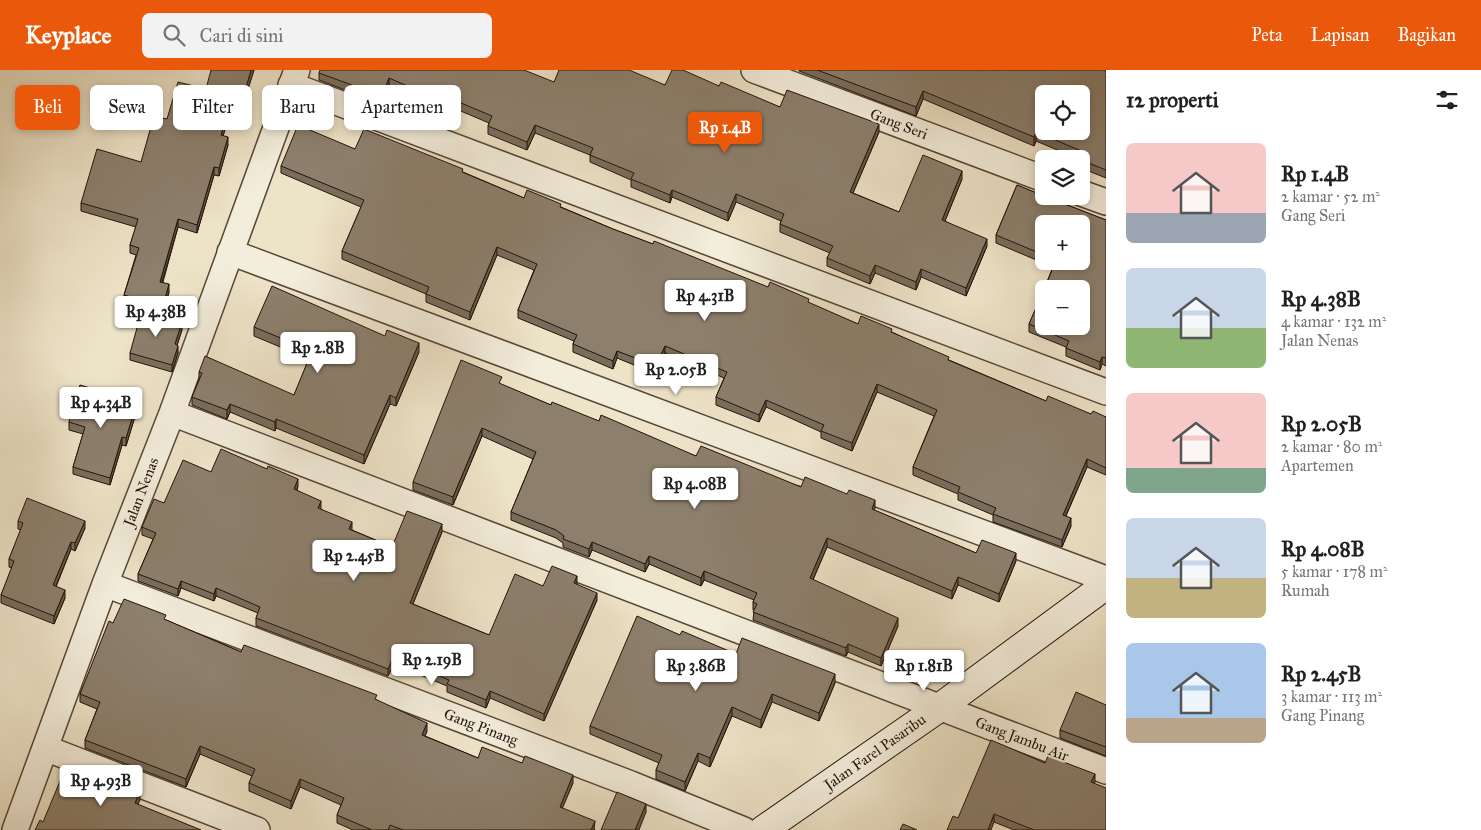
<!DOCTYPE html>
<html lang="id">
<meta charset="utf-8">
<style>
:root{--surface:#fff;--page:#f2f2f2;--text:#202124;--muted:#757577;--accent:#ea580c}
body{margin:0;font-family:"IM FELL Great Primer",serif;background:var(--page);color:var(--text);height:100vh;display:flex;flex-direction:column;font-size:19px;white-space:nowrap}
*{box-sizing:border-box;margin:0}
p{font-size:16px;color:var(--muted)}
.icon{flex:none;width:28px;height:28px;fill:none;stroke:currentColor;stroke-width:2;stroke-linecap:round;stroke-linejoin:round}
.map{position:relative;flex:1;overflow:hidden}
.side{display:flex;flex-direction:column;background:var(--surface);width:375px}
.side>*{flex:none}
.guide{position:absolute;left:15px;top:15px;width:475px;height:45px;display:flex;gap:10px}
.fabs{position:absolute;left:1035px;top:15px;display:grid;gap:10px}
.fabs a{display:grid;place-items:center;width:55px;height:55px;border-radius:8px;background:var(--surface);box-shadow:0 2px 8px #0003;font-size:25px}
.price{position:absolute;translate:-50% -42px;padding:0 11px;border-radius:5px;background:#fff;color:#222;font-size:16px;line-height:32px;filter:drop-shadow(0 1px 2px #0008)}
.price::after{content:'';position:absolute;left:50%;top:30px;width:15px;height:11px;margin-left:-8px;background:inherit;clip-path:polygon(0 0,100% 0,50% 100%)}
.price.current{background:var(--accent);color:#fff}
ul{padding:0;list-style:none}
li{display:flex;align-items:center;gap:15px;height:125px;padding:0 20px}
li span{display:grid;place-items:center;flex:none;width:140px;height:100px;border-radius:8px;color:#555}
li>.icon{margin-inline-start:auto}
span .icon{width:60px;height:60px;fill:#fffc;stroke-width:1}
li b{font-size:21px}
h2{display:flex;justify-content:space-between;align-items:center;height:60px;padding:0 20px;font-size:21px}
.tag{padding:0 18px;border-radius:8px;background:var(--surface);box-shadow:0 2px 8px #0003;font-size:18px;line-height:45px}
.tag.current{background:var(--accent);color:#fff}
header{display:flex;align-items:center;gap:30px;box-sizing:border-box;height:70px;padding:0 25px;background:var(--accent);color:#fff}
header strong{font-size:24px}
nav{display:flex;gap:28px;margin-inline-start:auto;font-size:18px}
.search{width:350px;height:45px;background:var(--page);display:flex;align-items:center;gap:12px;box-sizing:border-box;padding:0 18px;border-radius:8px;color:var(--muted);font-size:19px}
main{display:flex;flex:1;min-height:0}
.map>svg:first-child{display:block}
</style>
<header>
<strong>Keyplace</strong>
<div class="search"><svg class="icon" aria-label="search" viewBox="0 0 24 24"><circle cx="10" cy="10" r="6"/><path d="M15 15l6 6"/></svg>Cari di sini</div>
<nav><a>Peta</a><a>Lapisan</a><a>Bagikan</a></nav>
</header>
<main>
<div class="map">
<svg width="1106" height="760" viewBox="0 0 1106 760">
<rect width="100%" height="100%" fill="#ede3c7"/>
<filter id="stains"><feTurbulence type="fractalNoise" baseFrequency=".004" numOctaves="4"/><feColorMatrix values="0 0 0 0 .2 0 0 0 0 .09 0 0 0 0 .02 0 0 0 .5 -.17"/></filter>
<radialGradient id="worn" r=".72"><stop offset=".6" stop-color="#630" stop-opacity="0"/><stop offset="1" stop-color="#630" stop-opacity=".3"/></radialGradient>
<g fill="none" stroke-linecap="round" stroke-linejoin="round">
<g stroke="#564738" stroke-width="28">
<path id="street" d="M754,0L1044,109
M291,15L1106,322
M1081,123L1106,132
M230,182L1106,509
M172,343L1106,701
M105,514L631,714L744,760
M45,678L257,760
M15,760L105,514L172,343L297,0"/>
</g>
<g stroke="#231309" stroke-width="30">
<path id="secondary" d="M763,760L939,638L1106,515"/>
</g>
<use href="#street" stroke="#f3eddb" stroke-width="25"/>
<use href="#secondary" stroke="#f3eddb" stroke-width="28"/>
</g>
<path fill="#786d5d" stroke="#231309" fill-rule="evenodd" d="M254,0L245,28L235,25L223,66L228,75L219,106L214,105L197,163L178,157L163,212L169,222L163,243L124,232V225L136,185L130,183V175L136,157L81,141V133L141,92L167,49L206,19Z
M799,0H1106V108L1081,98V89H1079L1036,71L1034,76L923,29L916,46L799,1Z
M319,3L554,12L719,16L780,37L879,62L853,123L899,142L962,109L945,151L987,176L966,226L921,207L916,220L875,203L870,214L827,196V188L830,183L780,162V154L781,151L736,132L728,151L672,127L670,133L631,117V110L590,92V85L535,63L527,80L488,64V56L489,53L437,31L435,35L389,16L382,34L319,10Z
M355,79L463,102L524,128L561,137L613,159L809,233L858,254L892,262L949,290L1046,331L1091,344L1106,347V405L1087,397L1066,446L1071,456L1062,477L993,452V445L958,430V424L913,405V397L934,346L877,322L852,381L821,368V362L766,337L759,352L716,335V327L724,308L665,283L656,304L617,288L613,299L573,282V274L574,271L518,248V240L534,200L497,185L470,250L426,232V224L342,189V181L361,137L281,103V96Z
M1017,115L1044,126L1106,150V296L1102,294L1100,300L1066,286V277L1029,262V254L1044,220V256H1081V219H1044L1053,197L996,173V165ZM1044,154H1081V191H1044Z
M254,257L419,282L396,336L390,334L364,394L276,358L275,361L230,342L227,349L192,335V327L199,309V302L294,325L309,289L254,266Z
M182,260L177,275L178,283L172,302L130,290V283Z
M502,315L551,335L599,351L696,386L875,438L874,440L976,483L1016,491L999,532L958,515L952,529L827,477L813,510L898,556L881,596L848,582L846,586L753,550L754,541L753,540V532L754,530L704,510L701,516L649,494L645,502L592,480L589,487L563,477V473L556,468L511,450V442L533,389L482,366L453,435L413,420V412Z
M137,340L126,376L122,375L110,415L73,404V397L83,364L69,360V352Z
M211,402L298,416L297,420L321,439L352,460L392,477L442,462L413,534L489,565L543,516L577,514V515L597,530L544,651L490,628L486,638L447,622V616L394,594L388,606L256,556V548L258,543L216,526L214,531L181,518L178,526L138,511V504L153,469L142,465V457L164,433Z
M18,451L85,458L75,481L71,479L56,517L65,528L54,554L1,533V525L12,498L9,497V489L21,460L18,459Z
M166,550L241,582L377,630L427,661L425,666L478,688L522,693L573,713L562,738L595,759L594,760H353L337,753V745L341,735L300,717L291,739L249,721V713L252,706L200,684L186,717L85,678V670L97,639L80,632V624L113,553Z
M680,565L736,584L835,613L819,651L772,632L761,658L732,646L710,697L698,691L685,721L656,709V700L659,693L590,664V656Z
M1106,635V686L1060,668V660Z
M1045,693L1095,712L1094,713L1106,760H1014L994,752L958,748Z"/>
<path fill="#62594c" stroke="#231309" d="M251,0H254L245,28V21Z
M389,8V16L382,34V26Z
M235,18V25L221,73V65Z
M923,21V29L916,46V37Z
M437,23V31L435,35V28Z
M879,54V62L850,130V122Z
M535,55V63L527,80V72Z
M1036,62V71L1034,76V67Z
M228,67V75L219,106V98Z
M214,97V105L197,163V155Z
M962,101V109L942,158V150Z
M672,120V127L670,133V125Z
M736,124V132L728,151V143Z
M178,149V157L160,219V212Z
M987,169V176L966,226V218Z
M497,177V185L470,250V242Z
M875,195V203L870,214V206Z
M921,199V207L916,220V212Z
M169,214V222L163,243V236Z
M182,252V260L175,282V274Z
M419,273V282L396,336V328Z
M178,276V283L172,302V295Z
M665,276V283L656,304V296Z
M617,281V288L613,299V291Z
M1102,287V294L1100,300V292Z
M877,314V322L852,381V373Z
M390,325V334L364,394V385Z
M766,330V337L759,352V345Z
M137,332V340L126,376V368Z
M230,334V342L227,349V340Z
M276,349V358L275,361V352Z
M482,358V366L453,435V427Z
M122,367V375L110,415V408Z
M1087,389V397L1063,452V445Z
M298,409V416L294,427V419Z
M875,430V438L872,447V439Z
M321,431V438L318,445V438Z
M1071,448V456L1062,477V470Z
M85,451V458L75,481V473Z
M352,452V460L349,467V459Z
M442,454V462L410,541V533Z
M827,468V477L810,516V508Z
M71,472V479L53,523V515Z
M592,472V480L589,487V479Z
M1016,483V491L999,532V524Z
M649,486V494L645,502V494Z
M704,501V510L701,516V508Z
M577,506V514L574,521V513Z
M958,507V515L952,529V521Z
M181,511V518L178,526V519Z
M216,518V526L214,531V524Z
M65,520V528L54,554V546Z
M597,523V530L544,651V644Z
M898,548V556L881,596V588Z
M848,574V582L846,586V578Z
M394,586V594L388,606V599Z
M835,604V613L819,651V643Z
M490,621V628L486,638V630Z
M772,624V632L761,658V650Z
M732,637V646L710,697V688Z
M427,653V661L422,673V665Z
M200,676V684L186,717V709Z
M698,683V691L685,721V712Z
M1095,704V712L1091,720V712Z
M573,705V713L560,744V737Z
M300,709V717L291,739V731Z
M140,722V730L135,741V733Z
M646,734V742L639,760H635Z
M994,744V752L991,760H988Z
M595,751L594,760H591Z"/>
<path fill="#8c7f6c" stroke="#231309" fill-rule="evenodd" d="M211,0H251L245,21L235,18L221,65L228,67L219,98L214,97L197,155L178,149L160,212L169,214L163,236L124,225L139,178L130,175L138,149L81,133L97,79L141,92L154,46L167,49L178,12L206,19Z
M320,0H524L554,12L559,0H629L665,15L672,0H683L719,16L721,12L780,37L787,20L879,54L850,122L899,142L923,85L962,101L942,150L987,169L966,218L921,199L916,212L875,195L870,206L827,188L833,176L780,154L784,144L736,124L728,143L672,120L670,125L631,109L634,103L590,85L593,78L535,55L527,72L488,56L492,46L437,23L435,28L389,8L382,26L319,3Z
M817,0H1106V100L1081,90L1084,82L1036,62L1034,67L923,21L916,37ZM1044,24H1081V61H1044Z
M298,55L355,79L364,59L463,99L462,102L524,128L527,120L561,134L560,137L613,159L653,174L654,171L768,217L770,212L809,229L808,232L858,254L861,246L892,259L891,262L949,287L948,290L1046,331L1048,326L1091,344L1093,341L1106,347V398L1087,389L1063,445L1071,448L1062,470L993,444L996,438L958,422L960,417L913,397L937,340L877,314L852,373L821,361L824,355L766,330L759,345L716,327L727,302L665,276L656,296L617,281L613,291L573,274L577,265L518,240L537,194L497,177L470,242L426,224L429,217L342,181L364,130L281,96Z
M1017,115L1044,126L1106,150V288L1102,287L1100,292L1066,278L1069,271L1029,254L1044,220V256H1081V219H1044L1056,191H1081V154H1044V185L996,165Z
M272,216L385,266L387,260L419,273L396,328L390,325L364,385L276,349L275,352L230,334L227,340L192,327L202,303L199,302L205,286L294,325L312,281L254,257Z
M142,240L182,252L175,274L178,276L172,295L130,283Z
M461,290L502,307L499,313L551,335L552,332L599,351L601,345L696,386L701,376L801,417L805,407L847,424L849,420L875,430L872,439L976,483L982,470L1016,483L999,524L958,507L952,521L827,468L810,508L898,548L881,588L848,574L846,578L753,542L757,534L753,532L757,523L704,501L701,508L649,486L645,494L592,472L589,479L563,469L564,466L556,460L511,442L536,382L482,358L453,427L413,412Z
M80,315L137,332L126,368L122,367L110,408L73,397L85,357L69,352Z
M221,379L267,399L268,396L298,409L294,419L321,431L318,438L352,452L349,459L392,477L407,441L442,454L410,533L489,565L515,504L543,516L552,496L577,506L574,513L597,523L544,644L490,621L486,630L447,614L449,610L394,586L388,599L256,548L260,537L216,518L214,524L181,511L178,519L138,504L156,463L142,457L154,429L164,433L183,390L211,402Z
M27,428L85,451L75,473L71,472L53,515L65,520L54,546L1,525L14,491L9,489L23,453L18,451Z
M124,529L166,545L164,549L241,582L244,575L377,625L375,629L427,653L422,665L478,688L482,677L522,693L525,686L573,705L560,737L595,751L591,760H403L390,755L388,760H372L337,745L344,728L300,709L291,731L249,713L255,699L200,676L186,709L85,670L100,632L80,624L109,551L113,553Z
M637,546L680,565L682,561L736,584L742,568L835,604L819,643L772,624L761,650L732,637L710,688L698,683L685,712L656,700L662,685L590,656Z
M1076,622L1106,635V677L1060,660Z
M991,670L1045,693L1048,686L1095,704L1091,712L1106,718V760H1034L994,744L988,760H947L953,746L958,748Z
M74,697L140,722L135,733L201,760H35L40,750L43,752L65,699L71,702Z
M617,722L646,734L635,760H601Z
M903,754L917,760H900Z"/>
<g text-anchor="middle" stroke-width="4.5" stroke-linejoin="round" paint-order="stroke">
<g font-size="15" fill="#231309" stroke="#f3eddb">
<text transform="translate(899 54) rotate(21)" y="5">Gang Seri</text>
<text transform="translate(141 422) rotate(-69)" y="5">Jalan Nenas</text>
<text transform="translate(481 657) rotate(21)" y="5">Gang Pinang</text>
<text transform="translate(1022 669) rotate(21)" y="5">Gang Jambu Air</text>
<text transform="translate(875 682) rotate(-35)" y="5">Jalan Farel Pasaribu</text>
</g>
</g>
<rect width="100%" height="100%" filter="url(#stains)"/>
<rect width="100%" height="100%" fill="url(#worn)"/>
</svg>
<div class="fabs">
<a><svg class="icon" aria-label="locate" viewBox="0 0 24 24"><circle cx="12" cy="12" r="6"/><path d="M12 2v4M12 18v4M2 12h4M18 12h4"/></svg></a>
<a><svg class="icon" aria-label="layers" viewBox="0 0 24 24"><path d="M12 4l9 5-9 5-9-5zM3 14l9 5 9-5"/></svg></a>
<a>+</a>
<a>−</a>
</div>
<b class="price current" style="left:725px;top:84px">Rp 1.4B</b>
<b class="price" style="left:705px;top:252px">Rp 4.31B</b>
<b class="price" style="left:156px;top:268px">Rp 4.38B</b>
<b class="price" style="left:318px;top:304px">Rp 2.8B</b>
<b class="price" style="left:676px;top:326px">Rp 2.05B</b>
<b class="price" style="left:101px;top:359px">Rp 4.34B</b>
<b class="price" style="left:695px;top:440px">Rp 4.08B</b>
<b class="price" style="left:354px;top:512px">Rp 2.45B</b>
<b class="price" style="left:432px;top:616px">Rp 2.19B</b>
<b class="price" style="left:696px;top:622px">Rp 3.86B</b>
<b class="price" style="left:924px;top:622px">Rp 1.81B</b>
<b class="price" style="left:101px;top:737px">Rp 4.93B</b>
<div class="guide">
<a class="tag current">Beli</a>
<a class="tag">Sewa</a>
<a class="tag">Filter</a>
<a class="tag">Baru</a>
<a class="tag">Apartemen</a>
</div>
</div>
<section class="side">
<h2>12 properti<svg class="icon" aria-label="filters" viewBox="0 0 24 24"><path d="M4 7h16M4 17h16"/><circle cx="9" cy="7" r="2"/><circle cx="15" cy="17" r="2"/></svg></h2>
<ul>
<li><span style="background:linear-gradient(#f6c9c9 70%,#9aa5b1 0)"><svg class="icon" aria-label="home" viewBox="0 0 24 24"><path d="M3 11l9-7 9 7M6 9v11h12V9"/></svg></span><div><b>Rp 1.4B</b><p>2 kamar · 52 m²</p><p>Gang Seri</p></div></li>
<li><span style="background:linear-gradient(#c9d6e8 60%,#8fb573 0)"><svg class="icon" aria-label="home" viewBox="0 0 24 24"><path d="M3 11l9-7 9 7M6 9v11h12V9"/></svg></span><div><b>Rp 4.38B</b><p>4 kamar · 132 m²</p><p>Jalan Nenas</p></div></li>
<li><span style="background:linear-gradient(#f6c9c9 75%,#7fa58c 0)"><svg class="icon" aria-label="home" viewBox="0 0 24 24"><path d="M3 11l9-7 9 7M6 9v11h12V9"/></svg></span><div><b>Rp 2.05B</b><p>2 kamar · 80 m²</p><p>Apartemen</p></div></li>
<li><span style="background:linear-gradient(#c9d6e8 60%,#c2b280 0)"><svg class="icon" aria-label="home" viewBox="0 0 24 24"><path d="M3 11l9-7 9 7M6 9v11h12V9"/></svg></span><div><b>Rp 4.08B</b><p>5 kamar · 178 m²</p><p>Rumah</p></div></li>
<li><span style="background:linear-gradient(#a9c7e8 75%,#b9a48a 0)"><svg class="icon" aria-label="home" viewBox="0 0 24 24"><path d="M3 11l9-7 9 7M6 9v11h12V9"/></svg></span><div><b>Rp 2.45B</b><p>3 kamar · 113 m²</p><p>Gang Pinang</p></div></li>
</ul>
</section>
</main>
